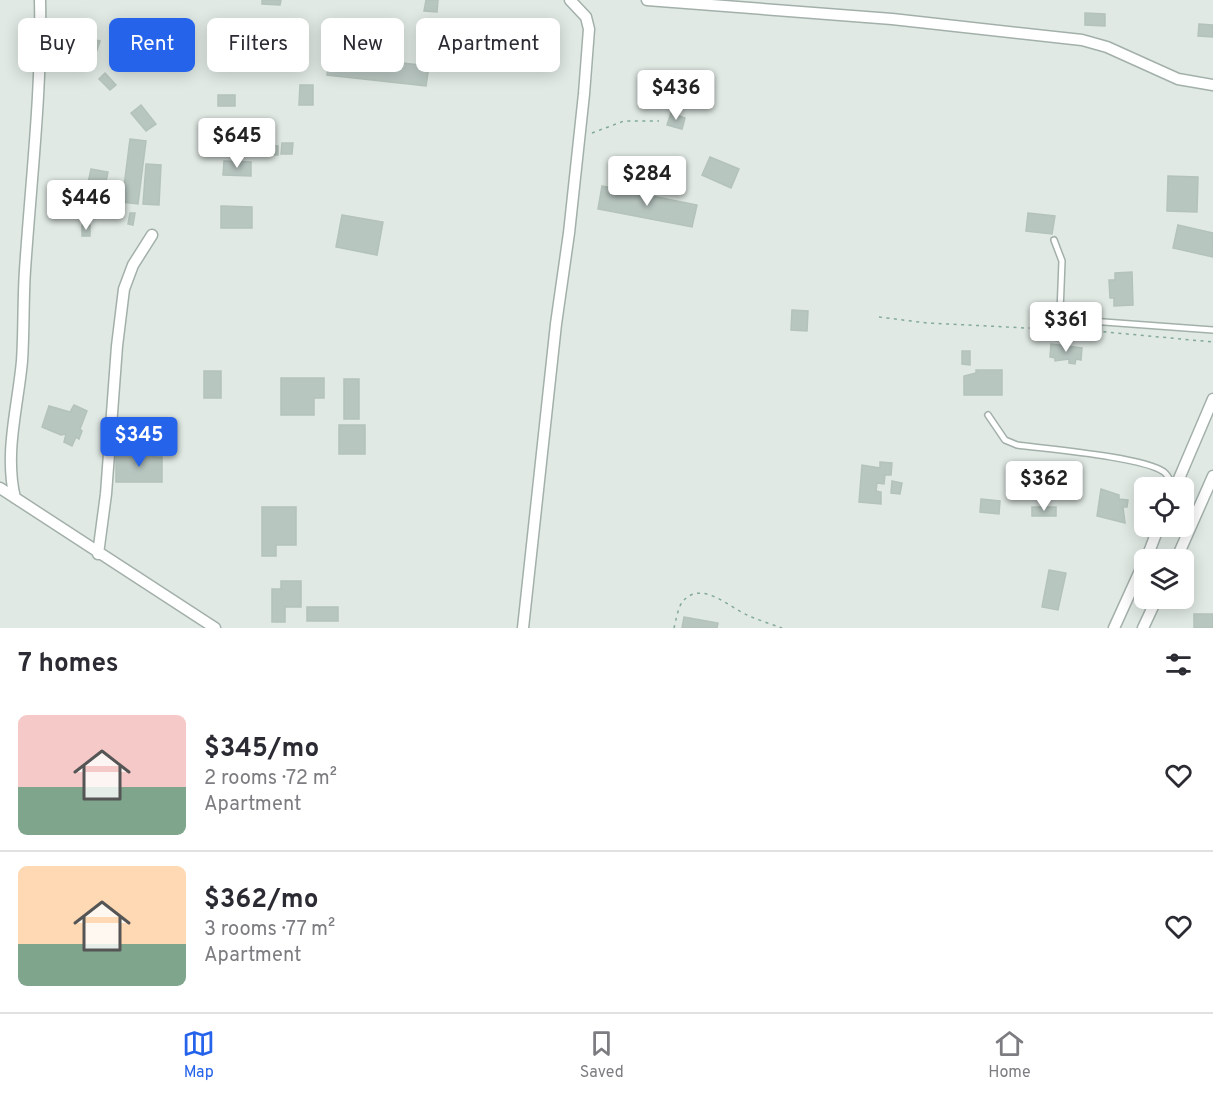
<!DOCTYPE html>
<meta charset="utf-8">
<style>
:root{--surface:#fff;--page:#f7f7f7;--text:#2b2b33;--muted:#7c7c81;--line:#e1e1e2;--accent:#2563eb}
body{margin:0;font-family:Overpass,sans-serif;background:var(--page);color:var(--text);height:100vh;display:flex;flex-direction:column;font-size:22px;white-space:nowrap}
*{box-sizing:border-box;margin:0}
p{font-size:20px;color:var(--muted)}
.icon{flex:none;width:33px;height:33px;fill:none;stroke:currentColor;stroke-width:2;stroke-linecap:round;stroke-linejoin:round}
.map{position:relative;height:628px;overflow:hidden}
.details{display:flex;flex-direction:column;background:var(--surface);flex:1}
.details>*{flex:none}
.hud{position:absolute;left:18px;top:18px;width:600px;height:54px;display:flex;gap:12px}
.controls{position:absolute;left:1134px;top:477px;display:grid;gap:12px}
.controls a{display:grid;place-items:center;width:60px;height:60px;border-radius:9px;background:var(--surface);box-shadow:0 3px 15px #0003;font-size:30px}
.price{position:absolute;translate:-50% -51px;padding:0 14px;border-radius:6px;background:#fff;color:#222;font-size:20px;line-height:39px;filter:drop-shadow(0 2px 3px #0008)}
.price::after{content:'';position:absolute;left:50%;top:36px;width:18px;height:14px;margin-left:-9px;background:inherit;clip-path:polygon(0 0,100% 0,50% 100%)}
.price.current{background:var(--accent);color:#fff}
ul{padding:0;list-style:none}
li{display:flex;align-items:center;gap:18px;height:150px;padding:0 18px}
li+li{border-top:2px solid var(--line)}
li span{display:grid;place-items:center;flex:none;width:168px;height:120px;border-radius:9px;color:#555}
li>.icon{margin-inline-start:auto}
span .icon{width:72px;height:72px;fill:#fffc;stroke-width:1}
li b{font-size:26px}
h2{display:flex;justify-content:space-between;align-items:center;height:72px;padding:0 18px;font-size:26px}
.pill{padding:0 21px;border-radius:9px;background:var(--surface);box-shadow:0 3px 15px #0003;font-size:21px;line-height:54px}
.pill.current{background:var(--accent);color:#fff}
.dock{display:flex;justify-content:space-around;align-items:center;height:84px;border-top:2px solid var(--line);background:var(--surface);font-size:16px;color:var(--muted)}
.dock a{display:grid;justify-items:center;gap:3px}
.dock .current{color:var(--accent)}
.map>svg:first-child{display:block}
</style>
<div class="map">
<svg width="1213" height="628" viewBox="0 0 1213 628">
<rect width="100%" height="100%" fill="#e0e9e4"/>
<path fill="#b8c6c0" stroke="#b3c2ba" stroke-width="1.5" d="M262,0H281L280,5L262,4Z
M426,0H438L437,12L424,11Z
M1085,13L1105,14V26L1085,25Z
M1199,24L1213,25V37L1198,36Z
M84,37L100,41L96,53L80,48Z
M329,55L429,66L426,86L327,75Z
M105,73L116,85L110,90L99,79Z
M300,85H313V105H299Z
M658,86L666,88L662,103L654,101Z
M673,90L692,96L690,102L671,97Z
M218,95H235V106H218Z
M141,105L156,124L146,131L131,113Z
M671,113L685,118L682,129L667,125Z
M259,129H271L270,141H259Z
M130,139L146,141L138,204L122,202Z
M282,143H293L292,154H281Z
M261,145L278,146V155L261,154Z
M710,157L739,169L731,188L702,175Z
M224,161L251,162V176L223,175Z
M146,164L161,165L159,205L143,204Z
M91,169L108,172L105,186L88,183Z
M1168,176L1198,177L1197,212L1167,211Z
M602,186L697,205L692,227L598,209Z
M84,187L106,190L103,207L81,203Z
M221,206L252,207V228H221Z
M130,213H135L133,225L128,224Z
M1028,213L1055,216L1052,234L1026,231Z
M342,215L383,222L377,255L336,247Z
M82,225H90V236H82Z
M1178,225L1213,233V257L1173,248Z
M1132,272L1133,305L1114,306V298H1110L1109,280H1115V273Z
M792,310L808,311L807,331L791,330Z
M1051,344L1082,348L1081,360L1076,359L1075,364L1069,363V359L1055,361V358L1050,357Z
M962,351H970V365L962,364Z
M976,370H1002V395H964V376L976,373Z
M204,371H221V398H204Z
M281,378H324V398H314V415H281Z
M344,379H359V419H344Z
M74,405L87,411L80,429L82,431L79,439L76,437L72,446L64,442L66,434L61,435L42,427L49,406L70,412Z
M339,425H365V454H339Z
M146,448H154V457H162V482H116V453L146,455Z
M880,462L892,463L891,475H885L884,484L877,483L876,491L881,492V504L859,502L862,465L880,468Z
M892,481L902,483L900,494L891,493Z
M1101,489L1119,495V499L1128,500L1127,507H1123L1125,523L1097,516Z
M981,499L1000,501L999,514L980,512Z
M262,507H296V545H276V556H262Z
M1032,507H1056V516H1032Z
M1049,570L1066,573L1058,610L1042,607Z
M281,581H301V607H285V622H272V589H281Z
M307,607H338V621H307Z
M1194,614H1213V628H1194Z
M684,617L718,623L717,628H682Z"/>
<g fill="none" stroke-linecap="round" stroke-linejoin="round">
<g stroke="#a3b0aa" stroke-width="8">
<path id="lane" d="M1054,240L1062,261L1060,312L1063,319L1213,330
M988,415L1005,440L1017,445C1047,449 1144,457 1164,472C1169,476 1171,482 1174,488"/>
</g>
<g stroke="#a3b0aa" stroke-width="13">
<path id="street" d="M647,0L892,19L1082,40L1107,47L1178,79L1213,85
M0,488L215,628
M1175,488L1213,399
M15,498C4,453 18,406 22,361C24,331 23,300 25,270C31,180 42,90 40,0
M98,554L106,494L117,346L124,289L133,265L152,235
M1146,560L1159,526
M1176,560L1213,476
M523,628L556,324L569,233L584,94L589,29L586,17L570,0
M1114,628L1144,562
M1143,628L1157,598"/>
</g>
<path stroke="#83a99a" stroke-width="1.5" stroke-dasharray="3 4.5" stroke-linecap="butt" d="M592,133L624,121H659
M879,317L927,323L1106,332L1213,342
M674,628C676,620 678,607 683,601C702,580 729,607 747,615C758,620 771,624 782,628"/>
<use href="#lane" stroke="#fff" stroke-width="5"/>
<use href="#street" stroke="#fff" stroke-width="10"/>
</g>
</svg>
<div class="controls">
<a><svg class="icon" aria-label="locate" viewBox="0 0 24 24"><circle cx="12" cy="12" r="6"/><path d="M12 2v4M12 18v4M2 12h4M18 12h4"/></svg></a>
<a><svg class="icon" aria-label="layers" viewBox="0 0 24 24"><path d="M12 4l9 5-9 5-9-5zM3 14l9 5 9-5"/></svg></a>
</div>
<b class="price" style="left:676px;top:121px">$436</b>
<b class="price" style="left:237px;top:169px">$645</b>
<b class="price" style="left:647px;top:207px">$284</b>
<b class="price" style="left:86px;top:231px">$446</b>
<b class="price" style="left:1066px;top:353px">$361</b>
<b class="price current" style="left:139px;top:468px">$345</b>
<b class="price" style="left:1044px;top:512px">$362</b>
<div class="hud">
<a class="pill">Buy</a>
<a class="pill current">Rent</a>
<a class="pill">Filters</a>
<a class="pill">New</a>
<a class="pill">Apartment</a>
</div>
</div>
<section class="details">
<h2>7 homes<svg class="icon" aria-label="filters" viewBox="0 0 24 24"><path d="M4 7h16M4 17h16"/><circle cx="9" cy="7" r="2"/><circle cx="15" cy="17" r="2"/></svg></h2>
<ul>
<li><span style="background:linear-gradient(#f6c9c9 60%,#7fa58c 0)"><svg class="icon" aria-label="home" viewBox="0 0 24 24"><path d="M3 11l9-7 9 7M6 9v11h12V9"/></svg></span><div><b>$345/mo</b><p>2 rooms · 72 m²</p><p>Apartment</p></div><svg class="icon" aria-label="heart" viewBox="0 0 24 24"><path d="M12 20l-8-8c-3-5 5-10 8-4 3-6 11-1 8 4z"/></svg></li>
<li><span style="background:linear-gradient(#ffd9b3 65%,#7fa58c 0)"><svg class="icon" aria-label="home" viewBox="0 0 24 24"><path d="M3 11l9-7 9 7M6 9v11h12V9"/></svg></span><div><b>$362/mo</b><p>3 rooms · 77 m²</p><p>Apartment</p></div><svg class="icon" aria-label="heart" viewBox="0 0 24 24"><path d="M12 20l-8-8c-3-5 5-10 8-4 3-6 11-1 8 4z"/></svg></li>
</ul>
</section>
<nav class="dock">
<a class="current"><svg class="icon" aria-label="map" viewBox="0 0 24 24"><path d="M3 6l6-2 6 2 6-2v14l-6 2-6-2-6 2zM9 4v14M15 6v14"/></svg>Map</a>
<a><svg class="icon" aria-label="saved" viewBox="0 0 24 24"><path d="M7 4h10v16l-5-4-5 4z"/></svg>Saved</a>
<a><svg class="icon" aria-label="home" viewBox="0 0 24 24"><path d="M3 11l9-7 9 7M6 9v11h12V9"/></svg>Home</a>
</nav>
